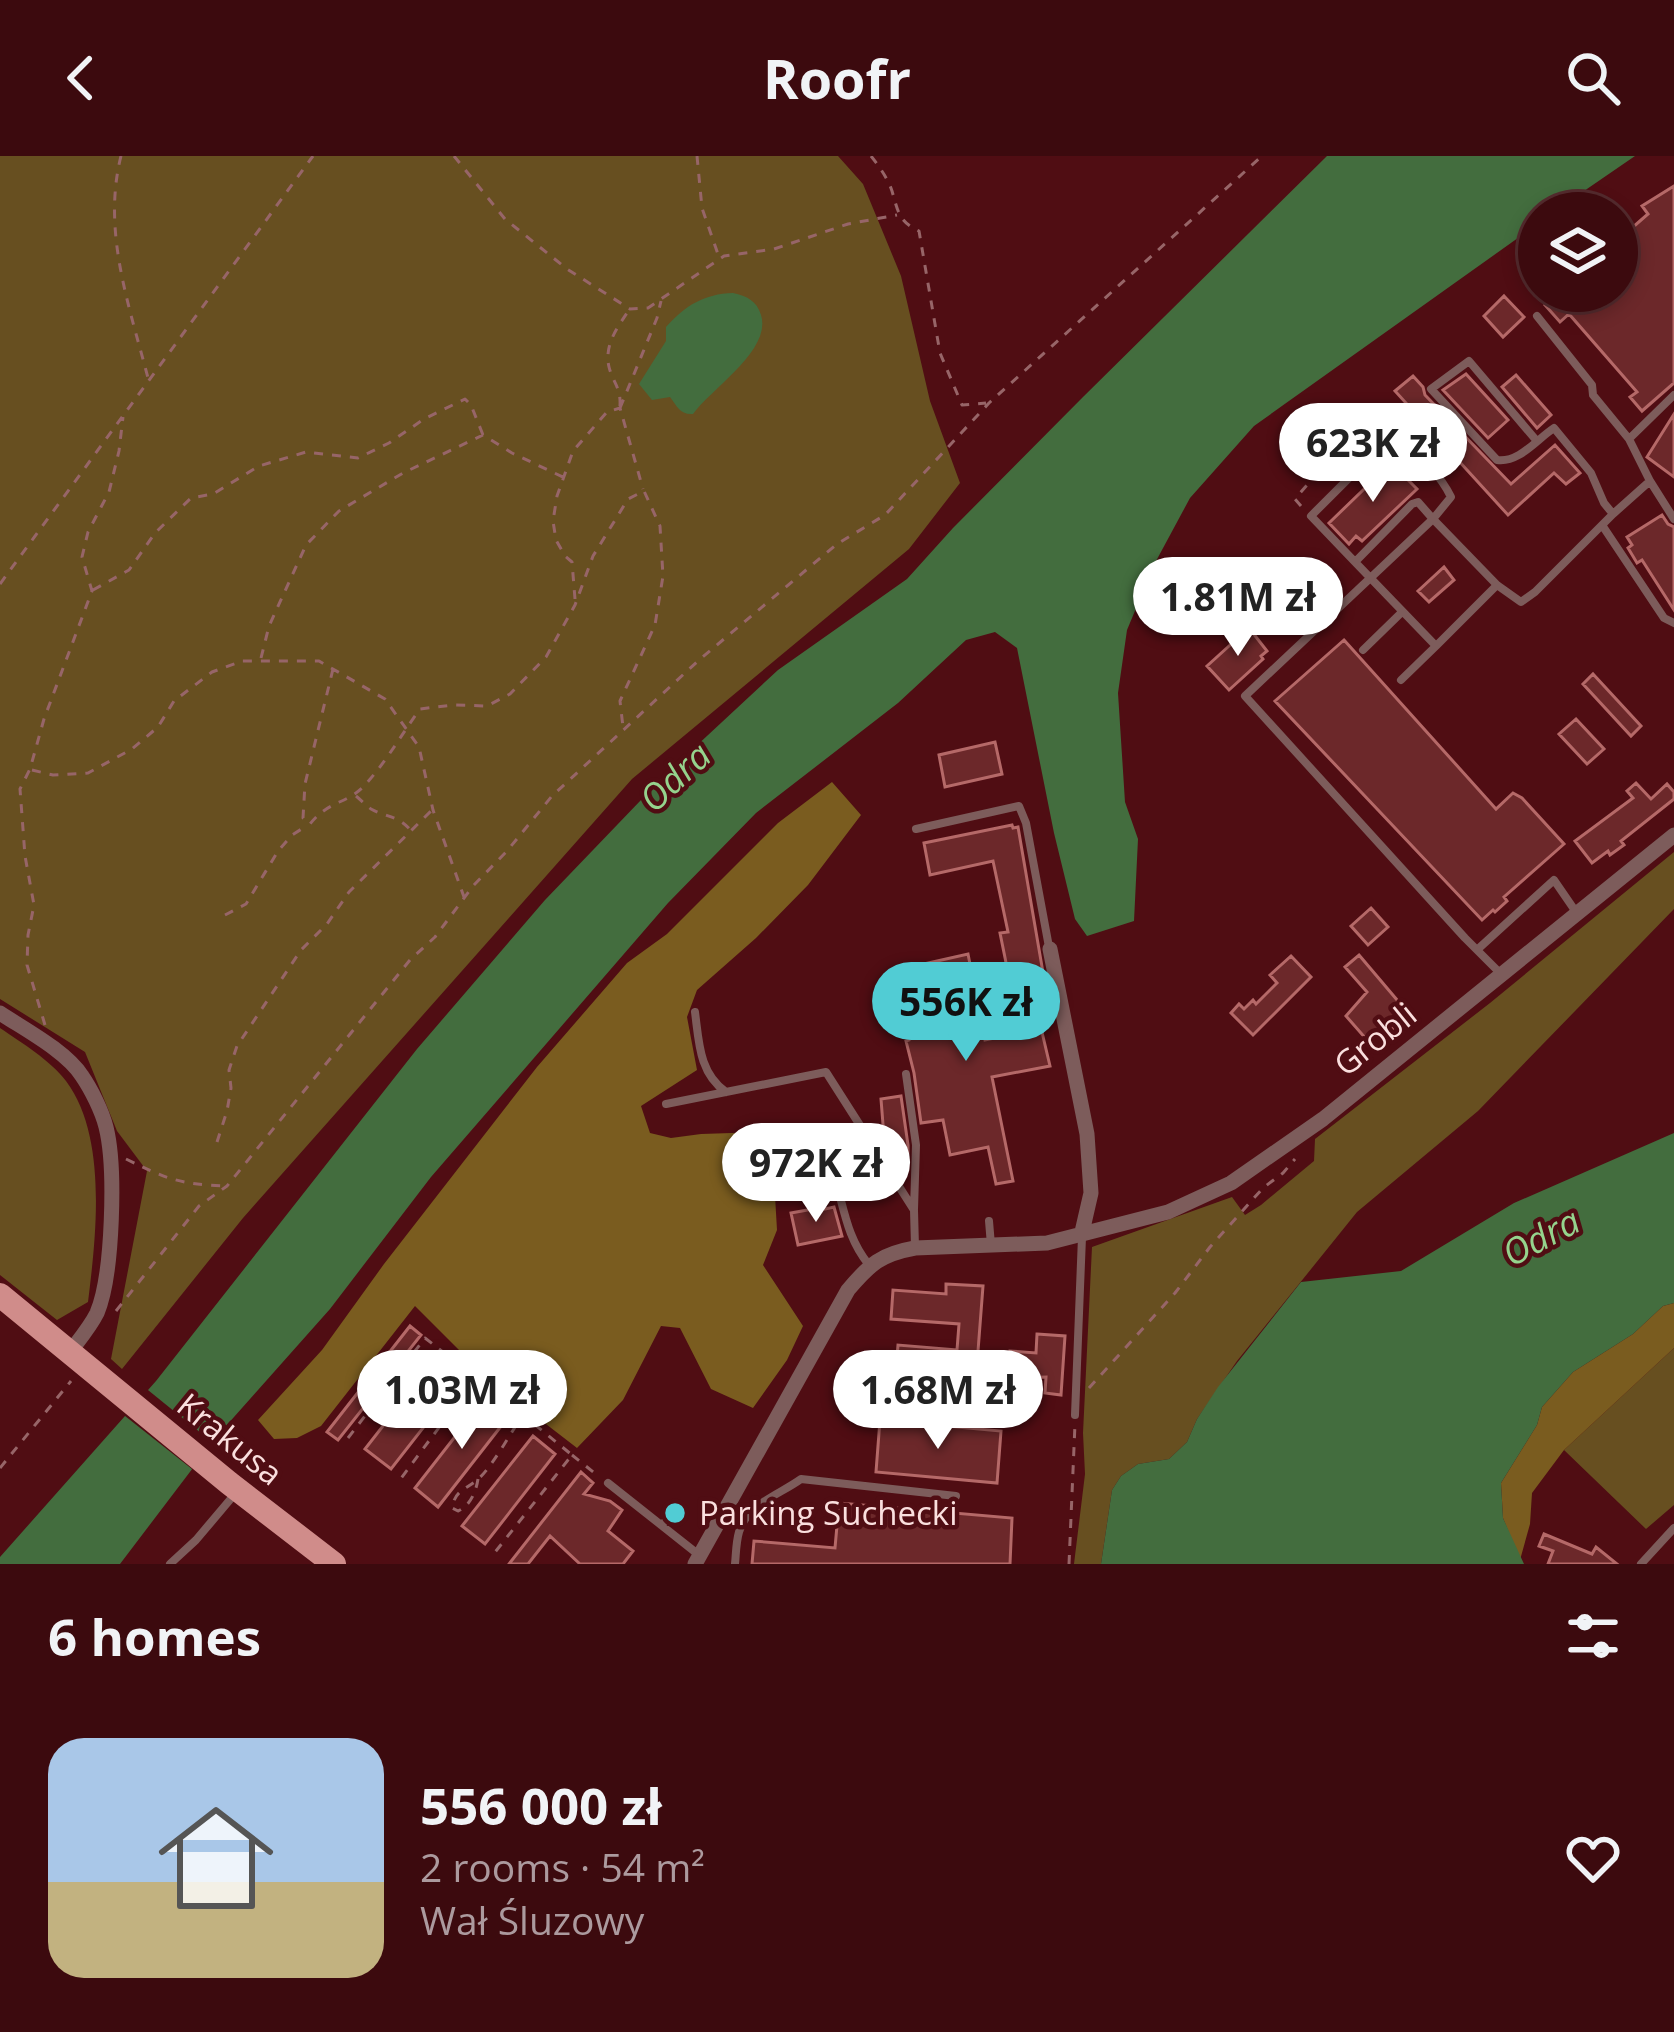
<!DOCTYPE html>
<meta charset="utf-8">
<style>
:root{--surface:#3c0a0e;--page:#431317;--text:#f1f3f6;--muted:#ac9a9e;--line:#552b2e;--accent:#51ccd4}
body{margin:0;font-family:"Open Sans",sans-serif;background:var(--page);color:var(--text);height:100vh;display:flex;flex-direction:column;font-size:45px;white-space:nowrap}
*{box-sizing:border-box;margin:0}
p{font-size:39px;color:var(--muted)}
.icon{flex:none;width:66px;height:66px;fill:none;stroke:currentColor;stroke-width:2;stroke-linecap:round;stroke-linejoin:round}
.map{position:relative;height:1408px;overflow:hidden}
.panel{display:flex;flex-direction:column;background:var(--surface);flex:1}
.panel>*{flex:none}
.buttons{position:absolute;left:1518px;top:36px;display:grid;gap:24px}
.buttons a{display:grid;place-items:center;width:120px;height:120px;border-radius:50%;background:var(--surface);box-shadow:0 6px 18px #0003,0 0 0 3px var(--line);font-size:60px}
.price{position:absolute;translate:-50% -102px;padding:0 27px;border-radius:42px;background:#fff;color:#222;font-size:39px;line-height:78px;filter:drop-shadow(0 3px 6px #0008)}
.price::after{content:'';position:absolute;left:50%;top:72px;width:36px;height:27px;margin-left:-18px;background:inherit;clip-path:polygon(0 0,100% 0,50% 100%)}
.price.current{background:var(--accent);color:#111}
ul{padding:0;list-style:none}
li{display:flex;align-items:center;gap:36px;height:300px;padding:0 48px}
li span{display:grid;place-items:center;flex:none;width:336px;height:240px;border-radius:36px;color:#555}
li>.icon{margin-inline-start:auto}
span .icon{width:144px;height:144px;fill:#fffc;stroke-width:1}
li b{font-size:51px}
h2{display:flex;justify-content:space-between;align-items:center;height:144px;padding:0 48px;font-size:51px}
header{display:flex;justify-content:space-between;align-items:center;height:156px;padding:0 48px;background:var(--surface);font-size:54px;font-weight:700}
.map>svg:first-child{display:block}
</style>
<header><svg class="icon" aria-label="back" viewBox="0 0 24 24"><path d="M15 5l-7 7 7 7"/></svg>Roofr<svg class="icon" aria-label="search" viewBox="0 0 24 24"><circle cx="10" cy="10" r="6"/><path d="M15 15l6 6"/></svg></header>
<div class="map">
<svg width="1674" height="1408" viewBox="0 0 1674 1408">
<rect width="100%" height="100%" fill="#500d13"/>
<path fill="#674f20" d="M0,0H838L863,28L901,120L930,245L960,327L909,393L632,623L243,1062L122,1213L111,1203L147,1015L117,975L85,896L0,843Z
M1674,696V753L1478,955L1357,1056L1237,1205L1197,1263L1187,1286L1169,1303L1138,1308L1121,1320L1112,1334L1101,1408H1074L1085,1318L1083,1277L1092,1091L1232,1041L1245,1059L1261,1049L1314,1005L1315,983L1490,847Z
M0,872C22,887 50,904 66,925C108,981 96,1081 88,1146L57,1164L0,1119Z
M1674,1192V1349L1646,1373L1564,1294Z"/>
<path fill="#7a5c1f" d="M832,626L861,659L808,729L756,782L697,834L687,861L697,914L641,950L650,977L671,982L701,978L763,976L772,988L777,1074L763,1109L803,1170L787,1204L753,1252L711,1233L680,1172L661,1170L623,1244L577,1292L489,1224L415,1150L321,1270L297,1282L274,1283L258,1264L322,1194L384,1108L537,911L627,807L667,778L778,667Z
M1674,1147V1192L1564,1294L1532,1337L1530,1368L1520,1404L1503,1362L1501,1327L1537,1269L1542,1251L1573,1216L1633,1178L1663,1150Z"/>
<path fill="#436d3e" d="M1327,0H1635L1552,57H1539V67L1254,270L1190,342L1155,407L1127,474L1118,537L1125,646L1138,683L1134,765L1087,780L1075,763L1054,677L1017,492L995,476L966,484L898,547L756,657L668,747L431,1021L330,1153L218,1279L120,1408H0V1401L156,1225L417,893L545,744L665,619L778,514L907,423L953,372L1083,241Z
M733,137C747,140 757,145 761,159C772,194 712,232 693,258C680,259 677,250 670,241L652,244L639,228L666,185V171C686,149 704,138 733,137Z
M1674,977V1147L1663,1150L1633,1178L1573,1216L1542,1251L1537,1269L1501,1327L1503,1362L1524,1408H1101L1112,1334L1121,1320L1138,1308L1169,1303L1187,1286L1197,1263L1218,1231L1301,1126L1401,1115L1514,1047Z"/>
<path fill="#500d13" d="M143,1230L217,1290L197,1317L120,1256Z"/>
<path fill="#6c282a" stroke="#b56968" stroke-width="3" d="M1674,30V227L1642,255L1630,241L1637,236L1569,158L1560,166L1545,149L1558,135H1617V85L1648,58L1642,50Z
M1504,140L1524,161L1503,181L1484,160Z
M1466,218L1508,264L1488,282L1443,234Z
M1516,219L1551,259L1537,272L1502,231Z
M1413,220L1423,231L1425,239L1511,328L1555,289L1580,317L1566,328L1554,317L1508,359L1395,235Z
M1674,258V321L1647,301Z
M1391,307L1417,333L1362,385L1356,380L1349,388L1329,367Z
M1662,359L1668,368L1674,371V454L1642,404L1637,407L1628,392L1632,389L1627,381Z
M1444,411L1454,424L1429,446L1418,435Z
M1249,472L1267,495L1261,500L1263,503L1229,534L1207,510Z
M1344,484L1496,653L1513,637L1522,642L1564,688L1504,741L1507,745L1495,756L1493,754L1482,764L1275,545Z
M1593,518L1641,570L1631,580L1583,528Z
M1576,563L1604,593L1587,608L1559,578Z
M995,586L1002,618L945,631L939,599Z
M1636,627L1651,643L1667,628L1674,636V643L1621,685L1624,689L1610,699L1608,695L1592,707L1575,685L1633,642L1627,635Z
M1012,669L1013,672L1018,671L1046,834L1013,841L1000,777L1008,776L993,705L930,719L924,687Z
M1371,752L1388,771L1368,789L1351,770Z
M968,798L985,884L1019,877L1023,872L1029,875L1041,872L1050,910L992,921L1013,1025L996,1028L988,991L950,999L943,964L921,967L914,917L906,885L909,884L907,869L924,866L921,851L929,849L924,808Z
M1359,799L1403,851L1393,861L1399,867L1383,881L1378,875L1367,884L1346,860L1367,836L1345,811Z
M1291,800L1311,821L1253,879L1231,857L1239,848L1244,853L1253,844L1256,848L1277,827L1270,819Z
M901,940L908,989V996L891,995L884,981L881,943Z
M824,1051L825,1053L834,1051L842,1080L798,1089L791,1057Z
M946,1128L983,1130L974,1247L885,1240L886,1222L895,1223L898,1189L957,1194L959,1168L891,1163L893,1134L946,1138Z
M410,1170L421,1179L338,1284L327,1276Z
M1037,1178L1065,1180L1061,1239L1045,1237L1046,1221L1008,1222L1010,1195L1036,1197Z
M436,1202L462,1222L391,1313L365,1293Z
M486,1241L509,1260L438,1351L415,1332Z
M880,1264L1001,1275L997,1327L876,1316Z
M533,1280L555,1298L485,1388L462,1370Z
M581,1316L593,1327L584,1338L610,1345L622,1354L608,1375L633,1395L623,1408H580L550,1380L528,1408H509Z
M839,1347L1012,1362L1010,1408H752L754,1385L835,1392Z
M1544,1378L1592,1398L1596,1391L1617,1408H1548L1553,1395L1539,1390Z"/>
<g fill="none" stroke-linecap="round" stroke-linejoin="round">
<path stroke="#976568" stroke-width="3" stroke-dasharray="9 9" stroke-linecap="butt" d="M121,0C102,75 129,149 148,222
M454,0L505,63L567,113L630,153L648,152L724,100L774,93L848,68L897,59
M697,0L702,52L719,101
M871,0C879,10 888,23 892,35C898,55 898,65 919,75L940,197L962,249L986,247
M620,250C621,231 613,227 609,211C604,189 617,172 629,154
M620,252L657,162L661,145
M1301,350L1295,343L1371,255L1386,269
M0,428L313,0
M93,434L129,414L155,377L191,342L213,338L259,310L306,296L358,302L389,287L424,263L465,243L471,249L483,279
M575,443L572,406L565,400L556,384L553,365L557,340L573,295L607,256L620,252L643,333
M261,502L269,470L306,389L339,355L403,317L483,279L512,297L565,322
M333,513L305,628L303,662L310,668C328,645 346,648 363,631C385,608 401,579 420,553L453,549L487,550L510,538L546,501L575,449L593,400L628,343L644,335L660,370L663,420L655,469L620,545L623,571
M32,614L53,619L88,617L132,593L158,571L174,545L212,516L242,505H319L385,543L419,591L433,654L464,741
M356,640C361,644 365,649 371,653C387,662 399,659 412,676
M225,759L246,748L278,695L292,679L308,669
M45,869L27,809L28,779L34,749L25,700L20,633L30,613L44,563L92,435L82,401L88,376L109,336L119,295L123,261
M217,986L227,955L231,932L229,914L237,890L301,794L327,768L349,736L431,655
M126,1003C167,1023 178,1028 225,1030
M116,1155L199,1050L227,1030L410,804L435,781L473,730L507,695L552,640L699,504L837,388L885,359L989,247L1262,0
M477,1223L522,1258
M1089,1232L1175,1137L1210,1091L1263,1032L1283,1017L1295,1003
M348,1282L425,1182L476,1222L399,1325
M572,1299L597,1319
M237,1300L251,1311L252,1316L249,1320
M0,1312L71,1225
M478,1323C476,1336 470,1350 458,1355L452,1352C455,1334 465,1334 477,1324C491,1313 511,1276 523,1259L572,1299L492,1400
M1069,1408L1075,1268"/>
<path stroke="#7d5c5b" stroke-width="8" d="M1537,160L1592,229L1593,239L1629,283L1650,325
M1629,283L1674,239
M1536,284L1469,205L1431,233L1497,304C1519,307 1536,284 1554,272L1591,317L1604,347L1613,358
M1602,369L1664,462L1674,467
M1355,406L1311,360L1394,277C1415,294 1439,316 1451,341L1433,363L1418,346L1412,348L1355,406L1436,490L1401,524
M1436,490L1497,429
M1363,494L1402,456
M916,673L1019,650L1026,667L1049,791
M1478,793L1554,724L1576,756
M1500,817L1465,782L1245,540L1433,363L1497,429L1521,446L1535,436L1613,358L1650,325L1674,363
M695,856C699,886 699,917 726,936
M906,918L916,989L914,1053
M666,948L826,916L914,1054L915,1091
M839,1037C846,1064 851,1087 869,1109
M989,1065L991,1089
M1075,1259L1082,1081
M608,1327L699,1399
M661,1369L678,1356
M170,1408L196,1384L234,1339
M735,1408C736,1398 736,1386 739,1376C747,1348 779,1339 801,1323L956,1340
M1641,1408L1674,1372"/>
<path stroke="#7d5c5b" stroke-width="15" d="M1050,793L1087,978L1091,1037L1082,1076
M0,857C24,873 66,895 82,920C91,933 102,955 106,971C116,1011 113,1119 97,1157C90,1171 79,1184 70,1196
M695,1408L848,1134C870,1108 881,1098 915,1092L1047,1087L1168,1056L1231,1027L1323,963L1674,679"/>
<path stroke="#d08c8a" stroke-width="24" d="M0,1139L229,1327L334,1408"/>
</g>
<circle fill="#51ccd4" stroke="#500d13" stroke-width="4.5" cx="675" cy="1357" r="12"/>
<g text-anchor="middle" stroke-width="9" stroke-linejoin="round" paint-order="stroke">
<g font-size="33" fill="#fadfde" stroke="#500d13">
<text transform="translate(1375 883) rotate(-39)" y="12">Grobli</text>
<text transform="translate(230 1283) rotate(39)" y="12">Krakusa</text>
</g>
<g font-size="33" fill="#fadfde" stroke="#500d13" text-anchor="start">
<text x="699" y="1369">Parking Suchecki</text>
</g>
<g font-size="36" font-style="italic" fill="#95d38d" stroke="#500d13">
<text transform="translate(675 621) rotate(-43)" y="13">Odra</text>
<text transform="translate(1541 1081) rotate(-28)" y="13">Odra</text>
</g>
</g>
</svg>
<div class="buttons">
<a><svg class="icon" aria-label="layers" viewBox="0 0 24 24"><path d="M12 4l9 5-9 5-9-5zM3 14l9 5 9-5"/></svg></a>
</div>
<b class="price" style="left:1373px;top:349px">623K zł</b>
<b class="price" style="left:1238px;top:503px">1.81M zł</b>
<b class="price current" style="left:966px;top:908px">556K zł</b>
<b class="price" style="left:816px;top:1069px">972K zł</b>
<b class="price" style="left:462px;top:1296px">1.03M zł</b>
<b class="price" style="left:938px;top:1296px">1.68M zł</b>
</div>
<section class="panel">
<h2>6 homes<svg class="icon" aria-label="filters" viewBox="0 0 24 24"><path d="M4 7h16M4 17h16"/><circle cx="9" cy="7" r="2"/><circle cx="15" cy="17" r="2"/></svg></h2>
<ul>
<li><span style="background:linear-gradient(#a9c7e8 60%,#c2b280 0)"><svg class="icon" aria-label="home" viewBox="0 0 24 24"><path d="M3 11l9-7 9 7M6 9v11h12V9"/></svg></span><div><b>556 000 zł</b><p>2 rooms · 54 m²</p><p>Wał Śluzowy</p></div><svg class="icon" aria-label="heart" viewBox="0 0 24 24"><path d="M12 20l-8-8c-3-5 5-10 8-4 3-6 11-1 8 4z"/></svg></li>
</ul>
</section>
